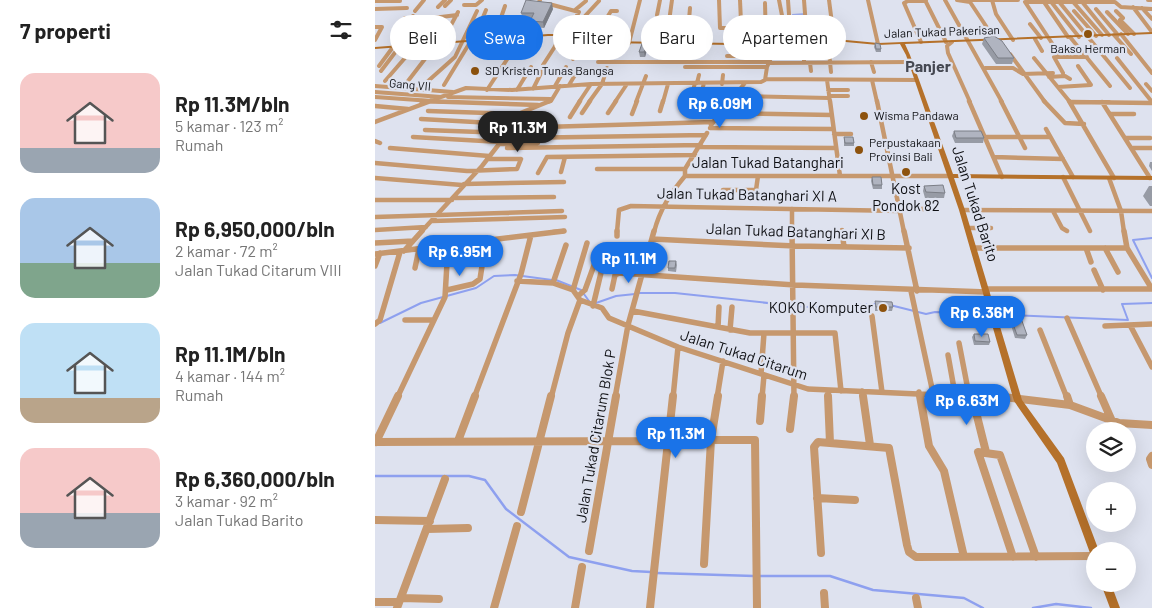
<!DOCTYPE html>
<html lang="id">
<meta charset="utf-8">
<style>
:root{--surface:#fff;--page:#f6f6f6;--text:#222;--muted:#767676;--accent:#1a73e8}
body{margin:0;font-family:Barlow,sans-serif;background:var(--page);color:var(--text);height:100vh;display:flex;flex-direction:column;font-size:19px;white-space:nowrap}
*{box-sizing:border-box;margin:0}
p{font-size:16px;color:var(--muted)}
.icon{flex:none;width:28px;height:28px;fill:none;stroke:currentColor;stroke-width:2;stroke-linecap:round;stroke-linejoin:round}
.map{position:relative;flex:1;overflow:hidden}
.panel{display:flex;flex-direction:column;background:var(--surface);width:375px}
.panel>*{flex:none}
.guide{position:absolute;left:15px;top:15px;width:475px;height:45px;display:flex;gap:10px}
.buttons{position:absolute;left:711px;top:422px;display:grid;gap:10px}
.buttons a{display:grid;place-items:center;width:50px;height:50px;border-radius:50%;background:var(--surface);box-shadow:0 5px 20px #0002;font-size:25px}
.price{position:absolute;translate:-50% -42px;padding:0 11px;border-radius:18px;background:var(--accent);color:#fff;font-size:16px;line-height:32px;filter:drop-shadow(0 1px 2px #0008)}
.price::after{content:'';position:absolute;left:50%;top:30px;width:15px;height:11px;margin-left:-8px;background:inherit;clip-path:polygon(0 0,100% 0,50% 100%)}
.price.current{background:#222;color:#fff}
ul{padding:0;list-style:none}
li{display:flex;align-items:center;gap:15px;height:125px;padding:0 20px}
li span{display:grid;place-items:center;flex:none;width:140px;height:100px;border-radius:15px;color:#555}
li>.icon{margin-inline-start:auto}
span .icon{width:60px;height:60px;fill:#fffc;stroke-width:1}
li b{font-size:21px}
h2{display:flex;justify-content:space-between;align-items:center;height:60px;padding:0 20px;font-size:21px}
.pill{padding:0 18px;border-radius:22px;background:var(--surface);box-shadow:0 5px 20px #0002;font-size:18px;line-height:45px}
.pill.current{background:var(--accent);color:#fff}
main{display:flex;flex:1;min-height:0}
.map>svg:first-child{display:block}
</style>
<main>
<section class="panel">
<h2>7 properti<svg class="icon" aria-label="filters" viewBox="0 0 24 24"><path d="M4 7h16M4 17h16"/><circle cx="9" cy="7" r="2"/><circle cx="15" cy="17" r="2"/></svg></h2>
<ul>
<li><span style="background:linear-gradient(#f6c9c9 75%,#9aa5b1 0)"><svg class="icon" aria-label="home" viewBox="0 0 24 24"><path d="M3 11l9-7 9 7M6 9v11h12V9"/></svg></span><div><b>Rp 11.3M/bln</b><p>5 kamar · 123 m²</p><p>Rumah</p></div></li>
<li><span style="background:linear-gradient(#a9c7e8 65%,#7fa58c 0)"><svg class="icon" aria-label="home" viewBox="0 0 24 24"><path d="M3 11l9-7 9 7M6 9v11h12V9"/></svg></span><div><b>Rp 6,950,000/bln</b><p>2 kamar · 72 m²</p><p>Jalan Tukad Citarum VIII</p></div></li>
<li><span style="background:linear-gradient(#bfe0f5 75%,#b9a48a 0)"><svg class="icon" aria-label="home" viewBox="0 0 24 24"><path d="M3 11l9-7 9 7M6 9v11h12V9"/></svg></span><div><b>Rp 11.1M/bln</b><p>4 kamar · 144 m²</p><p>Rumah</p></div></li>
<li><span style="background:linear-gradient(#f6c9c9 65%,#9aa5b1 0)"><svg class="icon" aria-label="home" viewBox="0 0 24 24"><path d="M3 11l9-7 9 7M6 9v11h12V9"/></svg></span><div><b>Rp 6,360,000/bln</b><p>3 kamar · 92 m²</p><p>Jalan Tukad Barito</p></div></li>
</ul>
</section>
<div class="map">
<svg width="777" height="608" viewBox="0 0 777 608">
<rect width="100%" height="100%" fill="#dee2ef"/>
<path fill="#a0afed" d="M430,13L432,39L416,40L415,31L419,29L417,14Z
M393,20H406L411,40L394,41Z"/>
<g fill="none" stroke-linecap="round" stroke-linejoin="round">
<path stroke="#8ea0ef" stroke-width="2" d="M777,238L758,240L777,278
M181,280L206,290L214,301
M264,293H300L430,307L501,304
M221,303L241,296L260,294
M515,305L551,314L560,312L753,320L747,304L777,303
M5,323L46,303L101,288L119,276L140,275L177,280"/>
<path stroke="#8ea0ef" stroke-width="2.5" d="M0,476H94L110,480L131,509L194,557L257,571L276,572
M281,573L379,576
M383,576H455L498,590L589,598L608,608
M658,608L681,604L716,608"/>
<path stroke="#c6986e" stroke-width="4" d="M344,0L345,28H366
M365,0L367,44
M404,0L412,41
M429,0L432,40
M454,0L459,39
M493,0L503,44
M550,0L571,42
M570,0L627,102
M582,0L595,2L621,41
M597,0H643
M617,0L621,14L638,40
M773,0H777
M0,1H25
M533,1L529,3L546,42
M533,1H551
M164,2L165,0
M669,2L693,37
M390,3L391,43
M677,3L704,37
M685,3L755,88
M699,3L727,35
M708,3L734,35
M174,4L204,12L191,34
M89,5H101L107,0
M70,6L76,0
M63,7L70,0
M758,7L777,32
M767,8L777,19
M0,9L32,8
M721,9L743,35
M200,10L211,1
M40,11L49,0
M699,11L721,36
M741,11L748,18L745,20L759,34
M732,12L753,34
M282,15L285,0
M58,18L82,15
M655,24L666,38
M0,27H7L0,40
M412,32L415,29L413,0
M746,34L777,73
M198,35L210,16L224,1
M739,35L756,54
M695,37L735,86
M119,38L130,6
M99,39L111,10
M660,39L667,51
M218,41L236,11H242
M67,42L83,12
M577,42L572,46L573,53L595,102
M254,43L265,0
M291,43L297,0
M312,43L315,8
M28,45L38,16
M180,46L196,47
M454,52L456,72
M429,53V63
M635,54L670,102
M352,56H397
M686,57L650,2H740L746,7L777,9
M659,58L695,102
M742,58L777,102
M198,59L211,39
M223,62H394
M496,62L499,72
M394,63L535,62
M435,63L436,71
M168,65L188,34
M4,66L18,47L30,18
M310,67H392
M610,68H638L648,74L678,73
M6,71L25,46
M688,73L679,57H712
M674,77L690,76L695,79
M391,79L541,80
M452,80L455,102
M497,80L502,102
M10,81L42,44
M33,81L63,42
M52,82L80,57L102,11
M322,83L324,75
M347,84L348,75
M771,84L777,91
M69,85L97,39
M194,85L205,67
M0,86L78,92
M180,86L191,67
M683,87L716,85L703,66
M158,89L167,71
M112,90L148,35
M142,90L156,67
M453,90H473
M0,92L66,97
M360,96L454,98
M454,96H473
M0,97L71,102
M73,97L176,99
M316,98L320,83
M52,102L91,88L137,90L216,84L386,82L390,80L392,67L403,42
M172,102L176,101L185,86
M204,102L216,84
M214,102L227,84L232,68
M240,102L252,84
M261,102L271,76
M288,102L293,84
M324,102L329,83
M354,102L370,83
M696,102H734"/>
<path stroke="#c6986e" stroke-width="4.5" d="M46,101L163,105
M455,101L465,176
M502,101L529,232
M594,101L627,177
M626,101L650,148
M669,101L690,123L709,124
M694,101L739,178
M696,102L777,103
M727,102L775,178
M0,106L33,109
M322,110L324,101
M53,111L143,114
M285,111L288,101
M207,113L215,101
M233,113L241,101
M345,113L457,115
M257,114L262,101
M736,114H759
M195,117L205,101
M46,119L137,124
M0,122L56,101
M336,125L355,101
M135,128L338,122
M335,128L458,129
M671,129L698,177
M50,130L132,133
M459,134H476
M38,137L126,142
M611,137H675
M141,138L331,135
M751,138H775
M0,141L5,143
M123,144L163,143
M325,147L461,148
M15,148L114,156
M132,148L326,145
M758,148H777
M619,157L688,159
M0,163L92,171L142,169L146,159H112
M222,169H310
M186,172L190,157
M163,173L172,157L320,155
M310,176H576
M310,176V169L332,133
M688,177L715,231
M0,178L87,185
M734,178L746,211L749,232
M89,184L189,182
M348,190H381L383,176
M78,198L179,197
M0,200H77
M417,209V232
M526,209H549
M587,210L777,211
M678,211L687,228L692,231
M0,217L187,211
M57,221L190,217
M592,228H616
M0,230L51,227
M467,230V232
M46,232L107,166L128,139L143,114L175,101
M178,232L189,231
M242,232L244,210L256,206L526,211
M279,232C285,209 295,194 310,176"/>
<path stroke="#c6986e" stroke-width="5.5" d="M417,231L419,398
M467,231L469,247
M529,231L542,291
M242,236V231
M277,239L420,246L534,248
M0,243L38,241
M191,245L178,283L198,290L205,300L227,308L234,318L303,347L433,389L631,398
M598,248H752
M711,248L716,262
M730,248L743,272
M29,251L47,231
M0,254L189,231
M0,266L5,253
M40,268L44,249
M719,270L728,290
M142,281L178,283
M237,289L240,275L244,273L420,285L612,292
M611,289H777L752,248L749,231
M72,290L98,284L105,279L111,241
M198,290L212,243
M536,291L558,393
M203,296L210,290L222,257
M218,306L230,256
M258,311L375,333H460L466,391
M497,316L507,392
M692,318L727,398
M30,320H59
M0,324L5,320L25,252
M755,325L777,367
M730,326L777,324
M343,327L344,307
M355,330L357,307
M665,330L692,398
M584,343L594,395
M573,355L580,394
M386,374L389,333
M453,391V398
M487,391L488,398
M544,392L545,398
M597,395L598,398
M22,398L70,297L73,246
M99,398L146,274L156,235
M176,398L193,333L205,300
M240,398L253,325L279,231
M298,398L303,347
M342,398L348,361
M387,398L389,375"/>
<path stroke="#c6986e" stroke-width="8" d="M453,396L455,443
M488,396L495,445
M545,396L554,446L569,471L589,557
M597,396L611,452
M620,396L695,405L744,423L777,425
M692,396L695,405
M726,396L737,421
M385,421L387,396
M415,429L419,396
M336,440H380L382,608
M83,441L100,396
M0,442L292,441
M1,442L23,396
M777,456L775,459L777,465
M442,498L480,500
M146,512L176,396
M0,520L55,521
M52,529L93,528
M214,551L241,396
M446,553L439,447L443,442L514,448L532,545L534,552L541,557L720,556
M638,557L603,452L625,455L661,557
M329,564L336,440L343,396
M449,593L450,608
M26,598L64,599
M541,598L543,608
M0,602H24
M22,608L70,479
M119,608L142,526
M200,608L207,567
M275,608L298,396"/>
<path fill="#b5712a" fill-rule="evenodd" d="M777,32V34L530,44L535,55L578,174L777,176V180L579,178L590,210L647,400L689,458L724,551H720V558L716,557L715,553L682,463L639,401L584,210L531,55L525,44L503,45L449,40L359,45L227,43L198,36H173L0,49V47L173,34H198L227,41L359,43L449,38L503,43Z
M726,584H736L745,608H735Z"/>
</g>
<path fill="#979ba5" d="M178,9L169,28L156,27L155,21L156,19H148L146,13Z
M354,29H363V41H355Z
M609,38L639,58L637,64H621L607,44Z
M500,43L506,49V52H501L499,47Z
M273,46L270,57H265L264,52Z
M579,131L609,138L608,143H580L577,136Z
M469,137L479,143V146H469Z
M775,162H777V171L774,166Z
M497,177L507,185V189H498L496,181Z
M549,186L570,193L569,198H550L548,191Z
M774,186H777V206H775L768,196Z
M301,261L302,265L301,272L293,271V268Z
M500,301L518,307L517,311H500Z
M637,321L652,335L650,339L640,338L636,325Z
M599,334L615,342L614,345H599L597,337Z"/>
<path fill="#7b7e86" d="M177,3L178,9L169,28L168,22Z
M273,41V46L270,57L269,52Z"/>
<path fill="#b0b4c0" stroke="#7b7e86" d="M151,0L177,3L168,22L155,21L159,13H146Z
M354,29H363V36H354Z
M619,36L627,41L639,58H623L609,38Z
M268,41H273L269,52H264Z
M500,43L505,44L506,49H501Z
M579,131H606L609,138H581Z
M469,137H478L479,143H470Z
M497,177H506L507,185H498Z
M568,185L570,193L551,192L549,186Z
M294,261H301L300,268H293Z
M500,301L517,302L518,307H501Z
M637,321H647L652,335H642Z
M599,334H613L615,342L600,341Z"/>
<g fill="#8d520d" stroke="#dee2ef" stroke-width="2">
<circle cx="713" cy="34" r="5"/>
<circle cx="100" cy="71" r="5"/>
<circle cx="489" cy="116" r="5"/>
<circle cx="484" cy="150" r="5"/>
<circle cx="531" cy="172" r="5"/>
<circle cx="508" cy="308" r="5"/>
</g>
<g text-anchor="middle" stroke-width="4.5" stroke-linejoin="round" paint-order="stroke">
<g font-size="12" fill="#0e0f13" stroke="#dee2ef">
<text transform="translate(567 32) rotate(-2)" y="4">Jalan Tukad Pakerisan</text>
<text transform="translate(35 85) rotate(5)" y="4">Gang VII</text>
</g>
<g font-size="12" fill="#0e0f13" stroke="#dee2ef" text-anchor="start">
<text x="713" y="53" text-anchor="middle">Bakso Herman</text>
<text x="110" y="75">SD Kristen Tunas Bangsa</text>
<text x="499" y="120">Wisma Pandawa</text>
<text x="494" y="147">Perpustakaan<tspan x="494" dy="14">Provinsi Bali</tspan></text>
</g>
<g font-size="15" fill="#0e0f13" stroke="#dee2ef">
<text x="393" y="168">Jalan Tukad Batanghari</text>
<text transform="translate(372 195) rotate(1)" y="5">Jalan Tukad Batanghari XI A</text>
<text transform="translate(600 204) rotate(72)" y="5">Jalan Tukad Barito</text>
<text transform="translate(421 232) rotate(2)" y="5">Jalan Tukad Batanghari XI B</text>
<text transform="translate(369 355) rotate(18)" y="5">Jalan Tukad Citarum</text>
<text transform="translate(221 436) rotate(-80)" y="5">Jalan Tukad Citarum Blok P</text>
</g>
<g font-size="15" fill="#0e0f13" stroke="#dee2ef">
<text x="531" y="194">Kost<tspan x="531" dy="17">Pondok 82</tspan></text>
<text x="498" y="313" text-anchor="end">KOKO Komputer</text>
</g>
<g font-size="16" font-weight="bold" fill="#454852" stroke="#dee2ef">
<text x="553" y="72">Panjer</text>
</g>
</g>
</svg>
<div class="buttons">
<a><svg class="icon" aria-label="layers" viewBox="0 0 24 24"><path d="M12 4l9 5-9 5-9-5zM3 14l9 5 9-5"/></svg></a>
<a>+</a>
<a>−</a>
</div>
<b class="price" style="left:345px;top:129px">Rp 6.09M</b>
<b class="price current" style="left:143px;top:153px">Rp 11.3M</b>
<b class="price" style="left:85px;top:277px">Rp 6.95M</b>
<b class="price" style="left:254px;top:284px">Rp 11.1M</b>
<b class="price" style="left:607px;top:338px">Rp 6.36M</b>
<b class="price" style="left:592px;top:426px">Rp 6.63M</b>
<b class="price" style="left:301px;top:459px">Rp 11.3M</b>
<div class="guide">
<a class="pill">Beli</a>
<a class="pill current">Sewa</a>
<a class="pill">Filter</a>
<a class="pill">Baru</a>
<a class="pill">Apartemen</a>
</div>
</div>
</main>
